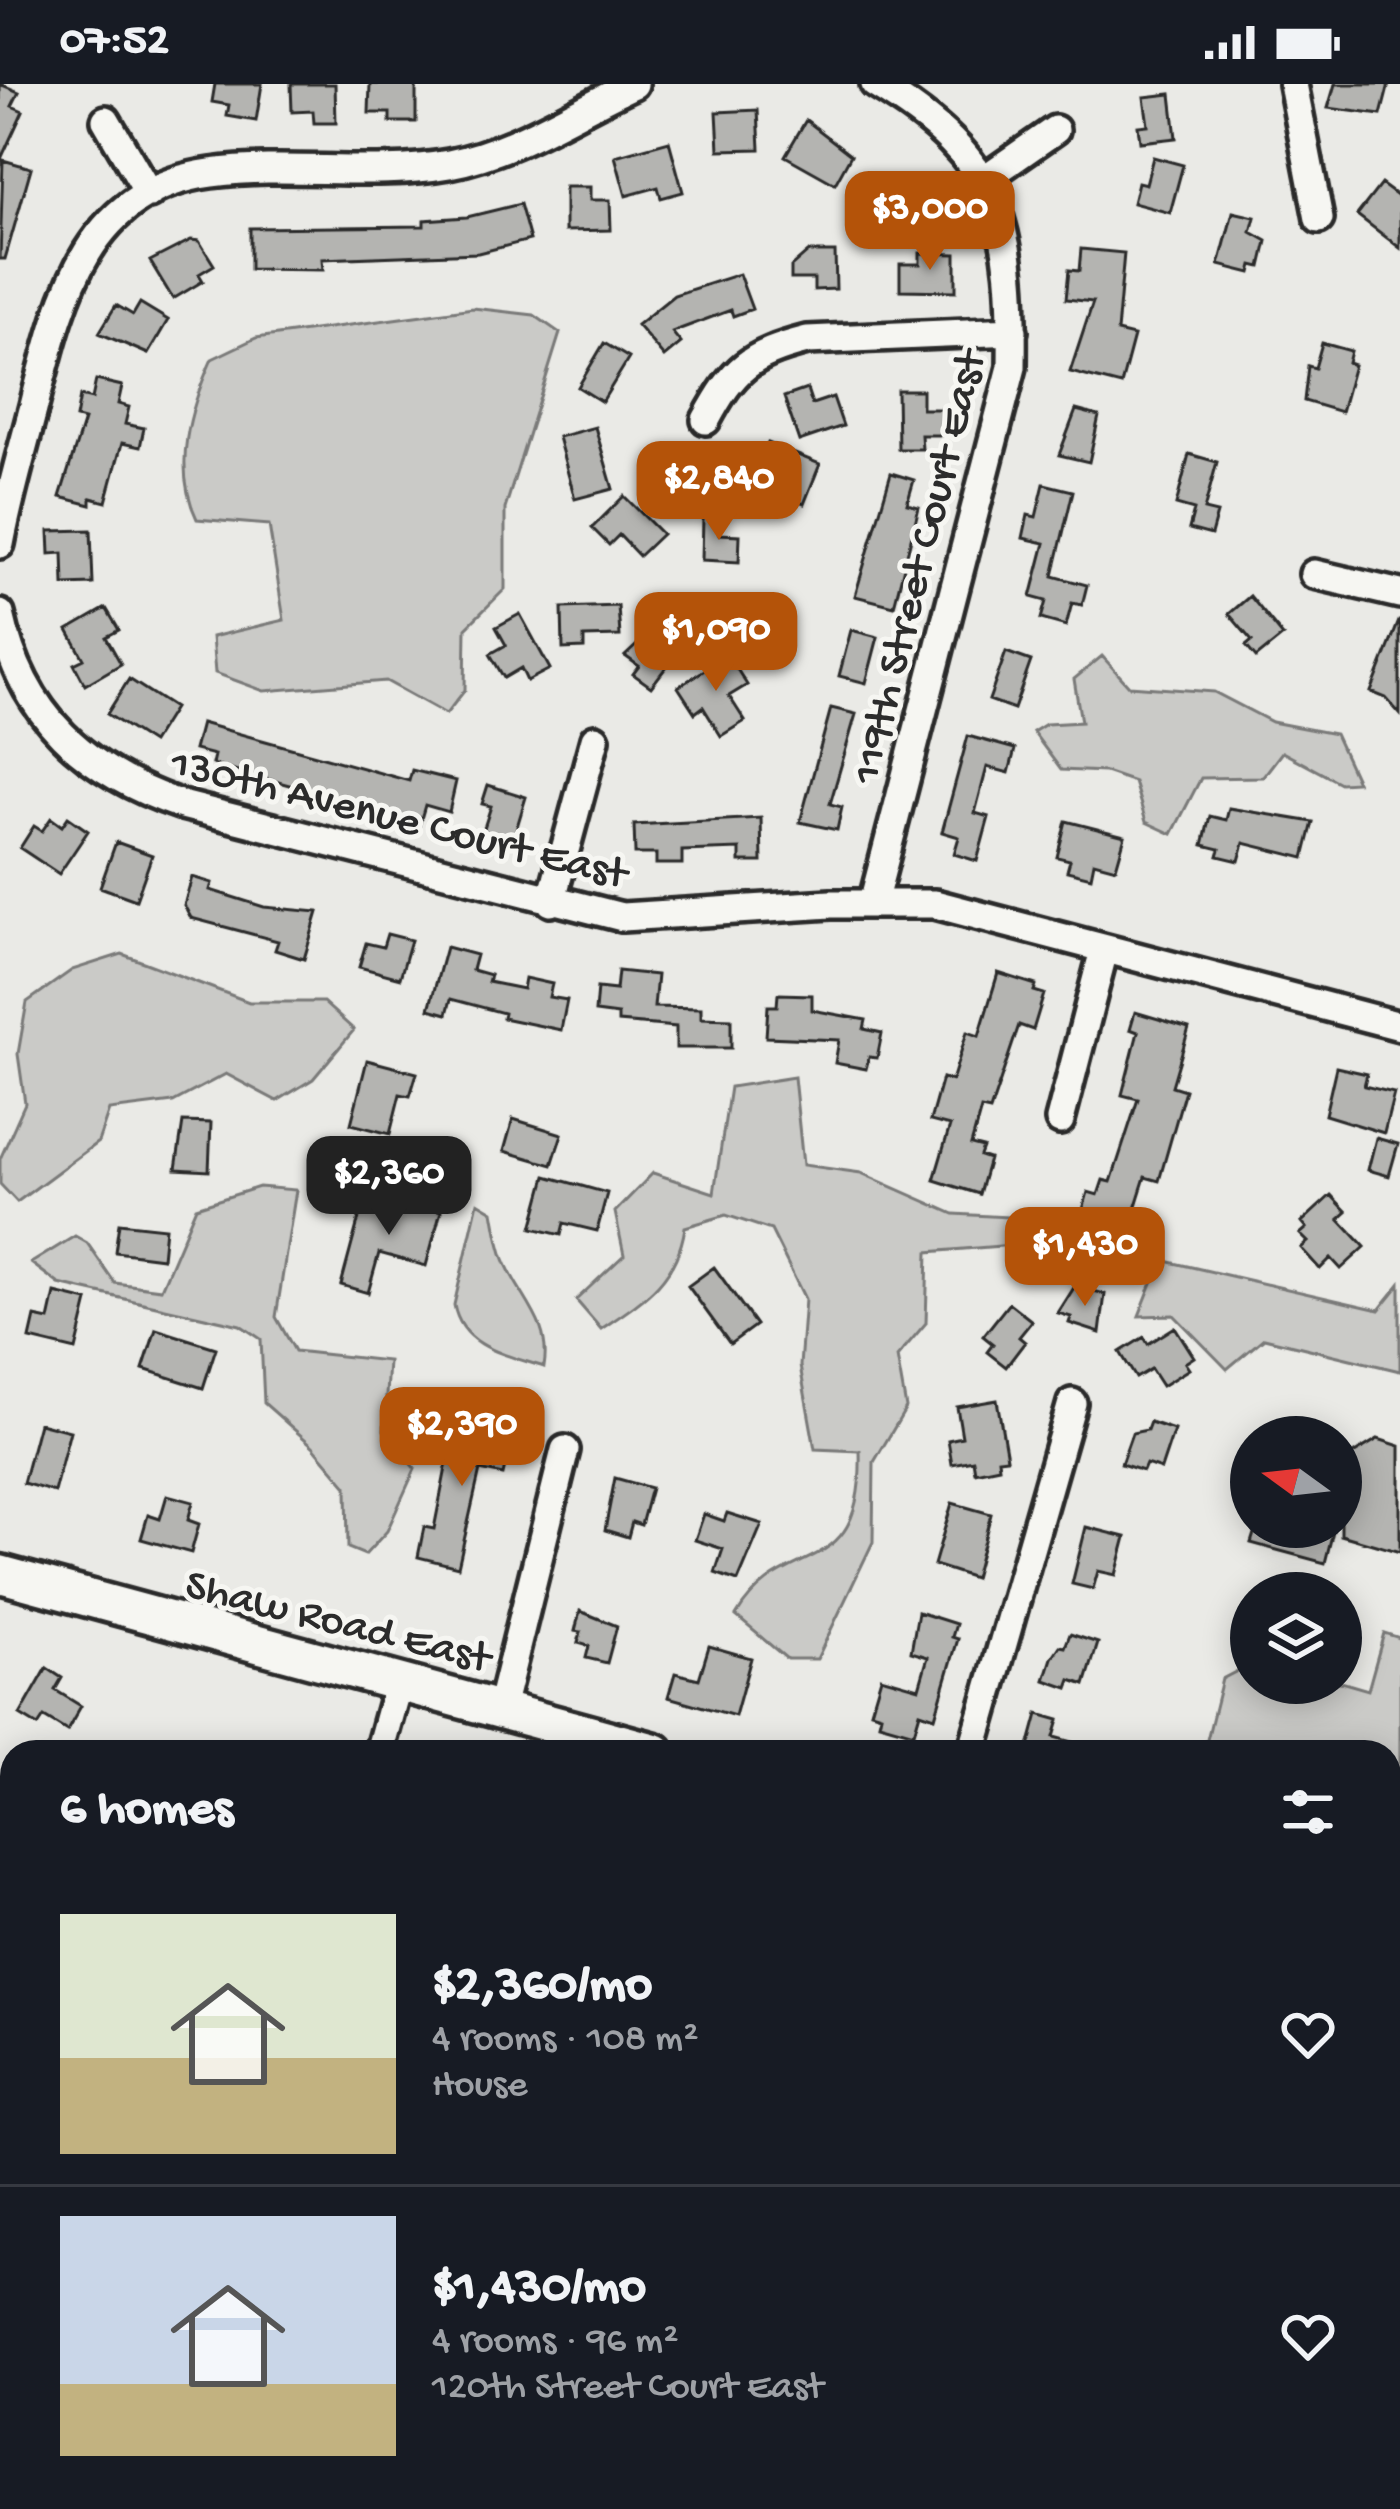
<!DOCTYPE html>
<meta charset="utf-8">
<style>
:root{--surface:#171b24;--page:#20242c;--text:#f1f3f6;--muted:#9ea1a6;--line:#363941;--accent:#b45309}
body{margin:0;font-family:"Gochi Hand",sans-serif;background:var(--page);color:var(--text);height:100vh;display:flex;flex-direction:column;font-size:45px;white-space:nowrap}
*{box-sizing:border-box;margin:0}
p{font-size:39px;color:var(--muted)}
.icon{flex:none;width:66px;height:66px;fill:none;stroke:currentColor;stroke-width:2;stroke-linecap:round;stroke-linejoin:round}
.map{position:relative;flex:1;overflow:hidden}
.details{position:absolute;left:0px;top:1656px;width:1401px;height:771px;display:flex;flex-direction:column;background:var(--surface);border-radius:36px 36px 0 0;box-shadow:0 6px 30px #0003}
.details>*{flex:none}
.needle{width:78px;rotate:285deg}
.fabs{position:absolute;left:1230px;top:1332px;display:grid;gap:24px}
.fabs a{display:grid;place-items:center;width:132px;height:132px;border-radius:50%;background:var(--surface);box-shadow:0 6px 30px #0003;font-size:60px}
.price{position:absolute;translate:-50% -102px;padding:0 27px;border-radius:24px;background:var(--accent);color:#fff;font-size:39px;line-height:78px;filter:drop-shadow(0 3px 6px #0008)}
.price::after{content:'';position:absolute;left:50%;top:72px;width:36px;height:27px;margin-left:-18px;background:inherit;clip-path:polygon(0 0,100% 0,50% 100%)}
.price.active{background:#222;color:#fff}
ul{padding:0;list-style:none}
li{display:flex;align-items:center;gap:36px;height:300px;padding:0 60px}
li+li{border-top:3px solid var(--line)}
li span{display:grid;place-items:center;flex:none;width:336px;height:240px;border-radius:0px;color:#555}
li>.icon{margin-inline-start:auto}
span .icon{width:144px;height:144px;fill:#fffc;stroke-width:1}
li b{font-size:51px}
h2{display:flex;justify-content:space-between;align-items:center;height:144px;padding:0 60px;font-size:51px}
.status{display:flex;justify-content:space-between;align-items:center;height:84px;padding:0 60px;background:var(--surface);direction:ltr}
.status svg{height:33px;fill:currentColor}
.map>svg:first-child{display:block}
</style>
<div class="status"><b>07:52</b><svg viewBox="0 0 49 12"><path d="M0 12V9h3v3zM5 12V6h3v6zM10 12V3h3v9zM15 12V0h3v12zM26 1h20v11H26zM47 4h2v5h-2z"/></svg></div>
<div class="map">
<svg width="1400" height="2425" viewBox="0 0 1400 2425">
<rect width="100%" height="100%" fill="#eaeae6"/>
<filter id="ink" filterUnits="userSpaceOnUse"><feTurbulence type="fractalNoise" baseFrequency=".00833" numOctaves="2"/><feDisplacementMap in="SourceGraphic" scale="24" xChannelSelector="R" yChannelSelector="G"/><feConvolveMatrix kernelMatrix="1 2 1 2 8 2 1 2 1" color-interpolation-filters="sRGB"/></filter>
<g filter="url(#ink)">
<path fill="#cacac7" stroke="#7a7a79" stroke-width="3" d="M473,224L534,231L560,249L505,425V505L466,544L465,606L446,630L386,597L264,607L215,589L212,553L284,536L269,441L197,435C172,383 190,324 212,275L256,254Z
M1102,572L1129,602L1214,608L1272,638L1335,650L1357,698L1340,699L1282,668L1263,693L1201,694L1172,750L1146,738L1134,698L1105,688L1061,686L1033,648L1046,640L1081,638L1074,595Z
M122,870L249,918H323L354,946L313,995L277,1017L226,990L173,1018L109,1026L98,1058L17,1118L0,1100V1075L25,1019L18,970L27,918L72,886Z
M794,993L803,1081L861,1089L954,1130L1044,1135L1025,1160L928,1168L926,1239L897,1273L906,1324L874,1378L873,1458L817,1575H787L736,1532C784,1450 864,1503 860,1367L815,1365L800,1282L805,1215L771,1146L726,1131L685,1143C677,1196 644,1216 601,1245L576,1216L624,1171L615,1128L653,1089L714,1109L730,1003Z
M259,1103L296,1106L276,1233L295,1267L388,1277L384,1346L415,1385L387,1447L365,1471L348,1464L347,1402L313,1362L264,1319L261,1255L240,1241L59,1200L31,1179L75,1152L87,1159L115,1199L161,1205L196,1123Z
M478,1118L493,1127C496,1143 498,1160 504,1175C519,1214 552,1238 544,1283C507,1271 462,1264 454,1221Z
M1161,1176L1379,1226L1400,1200V1287L1264,1254L1227,1285L1174,1231L1139,1232Z
M1384,1549L1400,1554V1807L1389,1823V1668H1204L1222,1595L1251,1580V1599L1341,1598L1368,1606Z
M1389,2158L1400,2160V2367L1389,2373Z"/>
<path fill="#b4b4b1" stroke="#2b2b2b" stroke-width="3" d="M0,0L19,8L12,22L23,27L0,77Z
M215,0H262L256,37L227,32L229,21L212,18Z
M291,0H335L336,39H314L313,27L292,28Z
M370,0H416V38H390V29H369Z
M1335,0H1389L1381,31L1328,24Z
M1171,10L1176,54L1140,58L1138,42L1148,41L1144,13Z
M758,26L760,65L719,66L717,28Z
M806,36L851,71L835,100L785,72Z
M669,57L683,108L661,114L658,103L626,112L615,72Z
M1153,73L1183,81L1170,129L1133,119L1138,98L1146,100Z
M3,76L31,84L5,175H0Z
M1381,100L1400,114V164L1357,131Z
M879,102L892,116L908,102L924,120L891,150L861,118Z
M565,103H590V116H610L611,146L565,147Z
M520,120L530,156L478,169L322,175L323,186L250,185V144L424,142V136L467,133Z
M1233,128L1255,133L1251,148L1267,157L1261,183L1253,181L1251,189L1219,181Z
M191,156L199,157L214,181L199,190L203,197L173,215L150,177Z
M1081,165L1124,169L1117,248L1134,252L1121,301L1070,288L1093,218L1066,215L1069,186L1079,187Z
M808,168H835L836,205L814,206V195H791V183Z
M920,169L956,170V207L900,206V180H920Z
M739,190L752,225L733,232L731,226L672,248L681,259L664,273L637,241L674,211Z
M140,219L168,236L148,270L99,249L116,221L133,231Z
M604,259L629,274L602,318L578,303Z
M1322,259L1351,267L1348,279L1354,281L1341,328L1304,317L1308,282L1315,284Z
M96,296L122,302L118,320L129,323L125,340L144,344L140,363L122,359L106,418L91,414V421L60,413L84,336L76,334L80,312L92,315Z
M807,305L812,320L833,313L843,342L799,357L784,313Z
M897,306H922V325H944V351H921L922,365H898Z
M1076,326L1099,332L1089,378L1059,371Z
M595,343L613,405L575,415L558,353Z
M768,359L820,380L804,420L780,410L785,396L775,392L778,383L761,376Z
M1189,370L1217,378L1204,426L1217,429L1211,451L1189,445L1194,426L1176,421Z
M891,389L914,396L907,420L919,423L894,522L855,512Z
M1044,400L1073,407L1053,492L1087,501L1082,521L1072,519L1066,542L1041,535L1046,517L1031,513L1045,459L1023,454L1028,431L1036,433Z
M624,412L662,450L639,472L619,451L609,461L592,444Z
M703,433L719,434V450L740,451L739,478L702,476Z
M91,446L93,500L64,501L63,469L50,470L49,447Z
M1250,512L1283,552L1256,574L1246,562L1252,557L1229,530Z
M618,522L620,552L584,553V564L563,565L562,524Z
M106,524L119,546L106,553L121,580L85,601L74,580L84,575L68,546Z
M520,530L550,585L527,597L521,584L504,594L490,570L506,561L496,543Z
M1399,537H1400V630L1386,614L1371,608Z
M654,545L680,565L651,603L633,590L639,582L625,572Z
M851,546L878,553L866,599L839,592Z
M1006,568L1031,577L1014,625L989,616Z
M728,571L747,601L729,612L745,637L721,652L703,623L695,629L678,603Z
M129,595L174,624L152,659L107,630Z
M831,624L856,630L830,720L842,723L837,746L800,738Z
M201,639L409,697L412,686L456,697L449,728L425,721L419,742L399,737L400,731L212,680L214,671L194,666Z
M968,652L1015,665L1009,689L987,683L975,729L989,733L977,777L954,770L959,753L942,748Z
M488,701L526,713L513,756L483,747L491,722L482,720Z
M1229,724L1313,738L1304,774L1244,759L1239,777L1218,772L1220,765L1203,761L1210,732L1226,736Z
M68,733L88,747L59,790L20,764L34,742L42,747L51,734L62,742Z
M761,734L762,778H740V765L682,767V780H656V770H635L634,741Z
M1066,737L1125,752L1116,784L1094,778L1091,793L1067,787L1070,776L1057,773Z
M116,758L152,771L136,816L100,803Z
M192,793L212,799L210,806L264,823L318,828L304,875L275,866L278,857L191,834L184,821Z
M387,850L411,856L400,894L359,883L366,859L383,863Z
M446,863L476,871L472,886L490,891L488,898L523,905L525,894L552,900L549,913L567,916L561,946L503,934L504,929L451,915L447,930L429,925Z
M618,887L657,891L654,923L701,924V934L731,935V964H676V943L618,938V931L595,928L597,904L616,906Z
M998,889L1036,901L1034,907L1044,910L1033,946L1019,941L990,1027L981,1025L971,1061L983,1064L980,1072L989,1075L979,1110L934,1096L950,1042L930,1037L942,994L952,997L967,948L979,952Z
M778,910L812,911V926L866,936L864,945L882,949L877,974L869,973L866,985L835,979L839,956L766,953L768,922H777Z
M1135,928L1189,944L1172,1002L1185,1006L1159,1097L1145,1093L1129,1144L1082,1129L1088,1108L1098,1111L1103,1096L1111,1098L1138,1015L1122,1011L1138,948L1130,945Z
M367,976L417,989L410,1012L400,1010L390,1050L351,1040Z
M1336,983L1367,990L1364,1002L1394,1009L1384,1049L1325,1031Z
M513,1035L562,1050L552,1081L504,1067Z
M183,1038L211,1039L209,1087L176,1085Z
M1376,1054L1398,1060L1389,1092L1368,1086Z
M546,1092L607,1109L597,1147L564,1139L561,1151L532,1144Z
M1331,1111L1347,1128L1339,1135L1365,1163L1341,1185L1331,1174L1320,1185L1301,1164L1308,1158L1300,1150L1307,1144L1302,1138Z
M384,1112L441,1127L426,1182L379,1169L368,1209L341,1201L364,1115L382,1120Z
M119,1139L165,1144L162,1174L115,1168Z
M714,1183L756,1241L730,1260L688,1202Z
M1075,1202L1105,1210L1100,1249L1069,1239L1071,1233L1058,1229Z
M55,1209L88,1217L76,1266L30,1255L35,1233L49,1236Z
M1009,1219L1032,1237L1019,1253L1025,1258L1006,1283L987,1268L993,1260L983,1252Z
M1175,1243L1194,1273L1185,1279L1189,1285L1162,1302L1151,1285L1136,1294L1120,1268L1144,1253L1148,1260Z
M156,1245L216,1264L203,1304L143,1285Z
M997,1316L1007,1374L998,1375L999,1383L975,1388L973,1376L952,1380L948,1356L962,1353L957,1323Z
M455,1338L512,1352L503,1391L480,1386L458,1483L418,1473L424,1443L434,1445Z
M1150,1338L1174,1346L1161,1385L1146,1380L1143,1387L1121,1380L1132,1349L1147,1346Z
M39,1339L70,1347L54,1408L23,1399Z
M1378,1355L1400,1362V1468L1341,1451V1401L1348,1373Z
M615,1394L651,1404L641,1441L632,1438L628,1453L605,1446Z
M167,1411L193,1418L188,1436L199,1440L191,1469L141,1455L148,1431L160,1435Z
M952,1419L991,1430L974,1494L934,1481Z
M727,1429L762,1440L738,1497L715,1489L723,1465L695,1456L704,1430L724,1437Z
M1086,1443L1126,1453L1116,1491L1098,1487L1093,1505L1072,1500Z
M1256,1443H1334L1325,1479L1251,1459Z
M580,1527L617,1542L607,1579L586,1574L589,1562L578,1559L581,1548L575,1547Z
M918,1528L956,1540L952,1553L958,1555L935,1633L920,1628L914,1649L879,1639L881,1630L871,1627L881,1593L919,1604L928,1573L911,1568Z
M1070,1550L1098,1559L1085,1601L1071,1596L1068,1604L1045,1596L1052,1574L1060,1562L1065,1563Z
M709,1562L751,1574L735,1632L668,1613L675,1589L699,1595Z
M47,1584L62,1594L55,1606L81,1622L67,1647L44,1633L38,1642L20,1631Z
M1038,1630L1059,1636L1054,1653L1089,1663V1668H1034L1029,1663Z"/>
<g fill="none" stroke-linecap="round" stroke-linejoin="round">
<g stroke="#2b2b2b" stroke-width="36">
<path id="minor" d="M1293,0L1319,135
M106,36L149,110
M986,94L1055,46
M706,336C734,284 749,271 807,256L1013,247
M0,460C9,412 23,365 35,318C61,215 85,106 211,89C290,78 371,94 449,80C517,67 572,28 634,0
M1314,490L1400,510
M0,530C22,632 85,688 182,721L622,833L831,820H935L1400,942
M551,818L595,655
M873,819L1012,283C1014,141 1004,77 875,0
M1060,1036L1104,866
M501,1624L565,1366
M379,1668L398,1599
M972,1668L1072,1319
M1389,1988L1400,1948
M136,2425L139,2415
M1270,2425L1273,2415"/>
</g>
<g stroke="#2b2b2b" stroke-width="45">
<path id="major" d="M0,1490L655,1668
M1389,1869L1400,1872"/>
</g>
<use href="#minor" stroke="#f6f6f2" stroke-width="27"/>
<use href="#major" stroke="#f6f6f2" stroke-width="36"/>
</g>
</g>
<g text-anchor="middle" stroke-width="10" stroke-linejoin="round" paint-order="stroke">
<g font-size="45" fill="#2b2b2b" stroke="#f6f6f2">
<text transform="translate(914 482) rotate(-76)" y="16">119th Street Court East</text>
<text transform="translate(400 730) rotate(14)" y="16">130th Avenue Court East</text>
<text transform="translate(339 1533) rotate(14)" y="16">Shaw Road East</text>
</g>
</g>
</svg>
<div class="fabs">
<a><svg class="needle" viewBox="-14 -14 28 28"><path d="M0-13l5 13h-10z" fill="#e53935"/><path d="M0 13l5-13h-10z" fill="#9ea1a6"/></svg></a>
<a><svg class="icon" aria-label="layers" viewBox="0 0 24 24"><path d="M12 4l9 5-9 5-9-5zM3 14l9 5 9-5"/></svg></a>
</div>
<b class="price" style="left:930px;top:189px">$3,000</b>
<b class="price" style="left:719px;top:459px">$2,840</b>
<b class="price" style="left:716px;top:610px">$1,090</b>
<b class="price active" style="left:389px;top:1154px">$2,360</b>
<b class="price" style="left:1085px;top:1225px">$1,430</b>
<b class="price" style="left:462px;top:1405px">$2,390</b>
<section class="details">
<h2>6 homes<svg class="icon" aria-label="filters" viewBox="0 0 24 24"><path d="M4 7h16M4 17h16"/><circle cx="9" cy="7" r="2"/><circle cx="15" cy="17" r="2"/></svg></h2>
<ul>
<li><span style="background:linear-gradient(#dfe7d0 60%,#c2b280 0)"><svg class="icon" aria-label="home" viewBox="0 0 24 24"><path d="M3 11l9-7 9 7M6 9v11h12V9"/></svg></span><div><b>$2,360/mo</b><p>4 rooms · 108 m²</p><p>House</p></div><svg class="icon" aria-label="heart" viewBox="0 0 24 24"><path d="M12 20l-8-8c-3-5 5-10 8-4 3-6 11-1 8 4z"/></svg></li>
<li><span style="background:linear-gradient(#c9d6e8 70%,#c2b280 0)"><svg class="icon" aria-label="home" viewBox="0 0 24 24"><path d="M3 11l9-7 9 7M6 9v11h12V9"/></svg></span><div><b>$1,430/mo</b><p>4 rooms · 96 m²</p><p>120th Street Court East</p></div><svg class="icon" aria-label="heart" viewBox="0 0 24 24"><path d="M12 20l-8-8c-3-5 5-10 8-4 3-6 11-1 8 4z"/></svg></li>
</ul>
</section>
</div>
